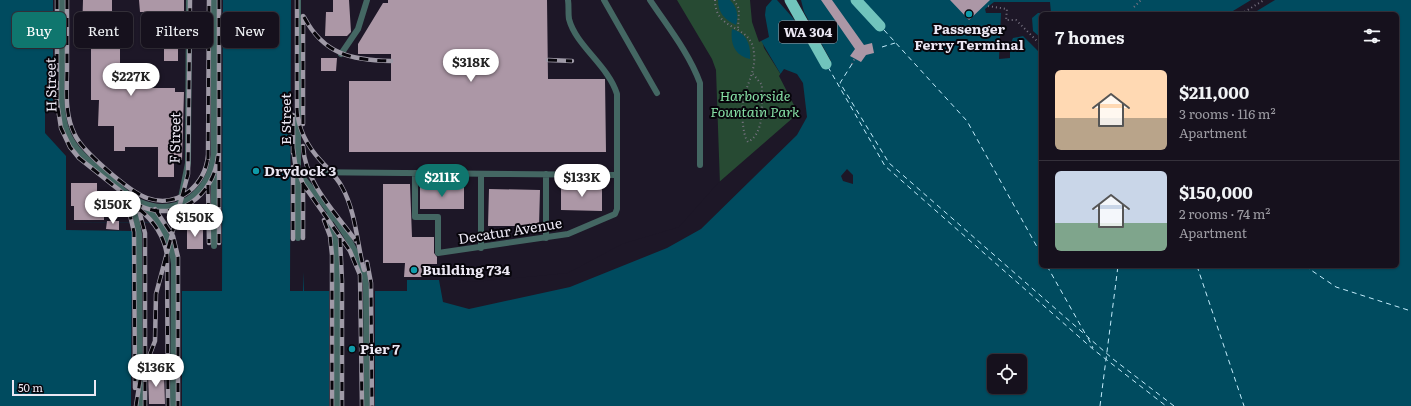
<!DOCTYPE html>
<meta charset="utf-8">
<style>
:root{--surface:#16111d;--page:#1f1a26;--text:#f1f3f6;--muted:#9e9da4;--line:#35313b;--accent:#0f766e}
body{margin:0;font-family:Literata,serif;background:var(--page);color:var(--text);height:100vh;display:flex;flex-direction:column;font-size:15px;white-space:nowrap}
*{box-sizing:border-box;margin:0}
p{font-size:13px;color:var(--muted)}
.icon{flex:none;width:22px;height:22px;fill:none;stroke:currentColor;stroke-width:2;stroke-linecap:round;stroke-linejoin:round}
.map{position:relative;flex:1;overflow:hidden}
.drawer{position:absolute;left:1039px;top:12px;width:360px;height:256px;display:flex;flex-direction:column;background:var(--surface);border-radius:6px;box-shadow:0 1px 3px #0004,0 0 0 1px var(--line)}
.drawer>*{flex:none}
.top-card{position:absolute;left:12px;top:12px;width:380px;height:36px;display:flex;gap:8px}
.buttons{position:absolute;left:987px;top:354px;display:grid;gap:8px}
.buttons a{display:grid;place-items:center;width:40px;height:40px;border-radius:6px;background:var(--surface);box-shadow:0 1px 3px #0004,0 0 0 1px var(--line);font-size:20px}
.scale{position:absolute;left:12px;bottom:10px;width:84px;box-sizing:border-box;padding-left:4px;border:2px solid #ebe7f3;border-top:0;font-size:11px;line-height:14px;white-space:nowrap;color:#ebe7f3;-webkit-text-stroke:3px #07050b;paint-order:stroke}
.price{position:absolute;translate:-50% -34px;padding:0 9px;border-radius:14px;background:#fff;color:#222;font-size:13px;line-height:26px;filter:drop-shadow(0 1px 2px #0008)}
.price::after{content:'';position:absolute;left:50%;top:24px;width:12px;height:9px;margin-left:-6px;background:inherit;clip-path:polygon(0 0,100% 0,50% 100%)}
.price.on{background:var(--accent);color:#fff}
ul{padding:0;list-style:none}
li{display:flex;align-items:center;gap:12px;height:100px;padding:0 16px}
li+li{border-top:1px solid var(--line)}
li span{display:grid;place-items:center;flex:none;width:112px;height:80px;border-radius:6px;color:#555}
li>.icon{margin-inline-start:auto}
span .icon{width:48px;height:48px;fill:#fffc;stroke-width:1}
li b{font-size:17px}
h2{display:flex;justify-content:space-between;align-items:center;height:48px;padding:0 16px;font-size:17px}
.chip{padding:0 14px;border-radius:6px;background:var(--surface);box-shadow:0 1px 3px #0004,0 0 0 1px var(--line);font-size:14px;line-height:36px}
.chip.on{background:var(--accent);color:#fff}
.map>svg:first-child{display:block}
</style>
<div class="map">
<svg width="1411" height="406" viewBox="0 0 1411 406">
<rect width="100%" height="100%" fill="#1d1727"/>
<path fill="#274a33" d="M677,0H752L764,48L783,78L798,109L797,116L720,185L716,70L712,59Z"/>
<path fill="#004b5f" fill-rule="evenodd" d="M0,0H53V103L50,106V110H45V133L66,156V222L208,223V291H222L223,0H291L290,291H303V272H374V265H439L440,277L450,281L473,284L569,275L680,229L794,120L798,109L783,78L760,39L752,0H1411V406H0ZM1041,14H1397V266H1041ZM994,361H1020V387H994Z
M718,0H730C737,7 739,16 736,25C725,20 718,13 718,0Z
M732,29C747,33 751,45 750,59C735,56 730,44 732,29Z"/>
<path fill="#1d1727" d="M750,0H772L766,7L765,15L769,37L759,42L752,22Z
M777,0H801L804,12L831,61L822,66L793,18Z
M1251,0H1275L1252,14H1228Z
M994,2H1050L1051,13H1038L1032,18L1033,31L1041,38V54L1023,36L1013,38L1010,45V58L999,59L1001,13H986L985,9Z
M784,69L797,74L803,83L807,117L797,135L701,229L667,248L570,287L469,309L443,302L439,280H407V291H375V406H329V291H304L303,272H374V265H439L441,275L451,279L473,282L568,273L622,244L679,227L718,183L795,116L796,109L779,76Z
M847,169L853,175V184L843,181L841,176Z
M66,222L208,223V291H182V406H131L132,231L66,230Z"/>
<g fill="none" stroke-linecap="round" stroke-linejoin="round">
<path stroke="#c3ecfc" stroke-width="1" stroke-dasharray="5 4" stroke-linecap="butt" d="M884,30L967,121L1041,254
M882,47L895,43
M852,64L840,83L889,163L1113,359L1174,406
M828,67L885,166L1094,350L1166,406
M1047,266L1086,335
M1197,266L1244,406
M1305,266L1336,287L1411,311
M1088,338L1093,348
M1100,406L1118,266"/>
</g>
<path fill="#ac97a6" d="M83,0H112V48H120V88H175V92H184L182,160H174V177H158V147H125V151H114V126H98L99,100H91V33H82Z
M139,0H184V12H140Z
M333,0H349L351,32L347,36H325L326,12H333Z
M388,0H547L548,79H605L606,152H349V81H391V54H358V44L383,3H388Z
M821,0H832L864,45L872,43L874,53L866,55L861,62L850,56L855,49Z
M950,0H990L969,20Z
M164,36H182V48H178V61H164Z
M321,58H337L336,71H321Z
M71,183H97V207H104V220H74V206H71Z
M383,184H410L412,237H434V253L437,257V264H423V277H404L405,263H383Z
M561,184L602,185V211L561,210Z
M420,187H464V209H420Z
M489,189L540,190L539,226H488Z
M107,221H119V230L106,229Z
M187,228H203V249H187Z
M148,372H164L165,404H149Z"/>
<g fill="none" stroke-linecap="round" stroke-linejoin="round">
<path stroke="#787382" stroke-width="2" stroke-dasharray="1 3" stroke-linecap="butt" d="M715,0C715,33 752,23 754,53C756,69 748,82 744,97C741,106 742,135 748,142C766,132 761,103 762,85L753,74
M734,0L739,9L738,29
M988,6L1007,9L1006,20H1016L1041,45
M1134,7L1141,0
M1241,14L1264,0
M852,64L855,58"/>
<path stroke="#446763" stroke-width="6" d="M62,0C62,22 62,45 62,67C62,90 59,115 69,136C77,152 90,162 104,174C115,182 127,196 140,202C178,218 209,192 214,155
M604,0L657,93
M650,0C668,27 689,53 700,83V165
M341,54L358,29L367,0
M214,158V0
M298,172L617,175
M298,172C321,200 365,251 366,287L367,406
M415,173V217H438V253L568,234L615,214L617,209V94C608,65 576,46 569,19C568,13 569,6 568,0
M481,174V248
M546,174V238
M121,191L135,213L139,234L140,406
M141,203C160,220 171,238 174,264L173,406
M180,203L188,163L189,0
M328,216L335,240L337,261V406
M298,238V0
M214,246V168"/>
<path stroke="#71c4bc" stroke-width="11" d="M790,0L826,64
M856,0L880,26"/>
<g stroke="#9f9aa7" stroke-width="4.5">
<path id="rail" d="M57,0V102L61,128L70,147L79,158L138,205C177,224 214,196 218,156
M67,0C67,22 67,44 67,67C67,90 64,114 75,135C83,152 130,192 147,198C178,209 206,185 208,155
M297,0V109C298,129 307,146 321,161C328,169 337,177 342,187C356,212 357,244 364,270
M304,17C324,55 352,60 391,61
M548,60L572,61
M303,124V16
M303,146C305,183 335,212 356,241
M293,148L295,163L303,184L350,251L360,275L362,406
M293,153V115
M208,159L209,0
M293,167V239
M303,184V238
M208,185L209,243
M120,195L129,211L134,232L135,388
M137,203L145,233V406
M139,209C154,221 164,236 167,255L168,406
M155,209L173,236L178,257V406
M324,220L330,236L332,255V406
M340,238L342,281V406
M219,243V0
M367,262L371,283L372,406
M136,406L140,380L155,341L156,294L188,174L190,0"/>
</g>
<use href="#rail" stroke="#07050b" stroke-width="3" stroke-dasharray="9" stroke-linecap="butt"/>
</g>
<g fill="#0f9aa8" stroke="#07050b" stroke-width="1.5">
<circle cx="969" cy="14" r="4"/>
<circle cx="256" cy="171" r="4"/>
<circle cx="414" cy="270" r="4"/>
<circle cx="352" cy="349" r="4"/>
</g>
<g text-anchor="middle" stroke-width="4" stroke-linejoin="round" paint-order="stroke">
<rect fill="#07050b" stroke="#a7a3ad" stroke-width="1" x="779" y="21" width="58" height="22" rx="3"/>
<g font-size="13" font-weight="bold" fill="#ebe7f3">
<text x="808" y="37">WA 304</text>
</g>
<g font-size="14" font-weight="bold" fill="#ebe7f3" stroke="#07050b" text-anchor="start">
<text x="969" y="34" text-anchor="middle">Passenger<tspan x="969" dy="16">Ferry Terminal</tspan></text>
<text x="264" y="176">Drydock 3</text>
<text x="422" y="275">Building 734</text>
<text x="360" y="354">Pier 7</text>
</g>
<g font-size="14" fill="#ebe7f3" stroke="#07050b">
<text transform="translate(51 85) rotate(-91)" y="5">H Street</text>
<text transform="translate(286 119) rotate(-90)" y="5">E Street</text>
<text transform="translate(175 138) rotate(-89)" y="5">F Street</text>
<text transform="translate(510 231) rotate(-9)" y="5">Decatur Avenue</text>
</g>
<g font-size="14" font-style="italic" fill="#86dfa5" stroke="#07050b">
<text x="755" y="101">Harborside<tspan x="755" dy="16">Fountain Park</tspan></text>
</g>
</g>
</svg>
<div class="buttons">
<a><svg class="icon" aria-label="locate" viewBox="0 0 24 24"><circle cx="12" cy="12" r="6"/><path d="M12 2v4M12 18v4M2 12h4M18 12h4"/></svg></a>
</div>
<div class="scale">50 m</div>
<b class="price" style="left:471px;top:83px">$318K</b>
<b class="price" style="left:131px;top:97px">$227K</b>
<b class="price on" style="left:442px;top:198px">$211K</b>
<b class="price" style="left:582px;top:198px">$133K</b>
<b class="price" style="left:113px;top:225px">$150K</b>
<b class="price" style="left:195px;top:238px">$150K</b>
<b class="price" style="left:156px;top:388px">$136K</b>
<div class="top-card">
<a class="chip on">Buy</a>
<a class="chip">Rent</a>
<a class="chip">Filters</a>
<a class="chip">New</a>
</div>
<section class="drawer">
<h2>7 homes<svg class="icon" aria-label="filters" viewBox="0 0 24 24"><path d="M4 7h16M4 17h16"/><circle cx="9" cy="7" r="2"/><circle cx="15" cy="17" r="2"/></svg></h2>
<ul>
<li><span style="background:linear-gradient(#ffd9b3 60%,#b9a48a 0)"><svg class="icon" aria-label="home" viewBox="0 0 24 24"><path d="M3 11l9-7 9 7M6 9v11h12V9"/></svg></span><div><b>$211,000</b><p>3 rooms · 116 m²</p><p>Apartment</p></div></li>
<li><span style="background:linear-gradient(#c9d6e8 65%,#7fa58c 0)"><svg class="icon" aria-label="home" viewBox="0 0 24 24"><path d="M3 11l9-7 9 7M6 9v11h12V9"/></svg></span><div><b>$150,000</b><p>2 rooms · 74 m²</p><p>Apartment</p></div></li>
</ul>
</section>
</div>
